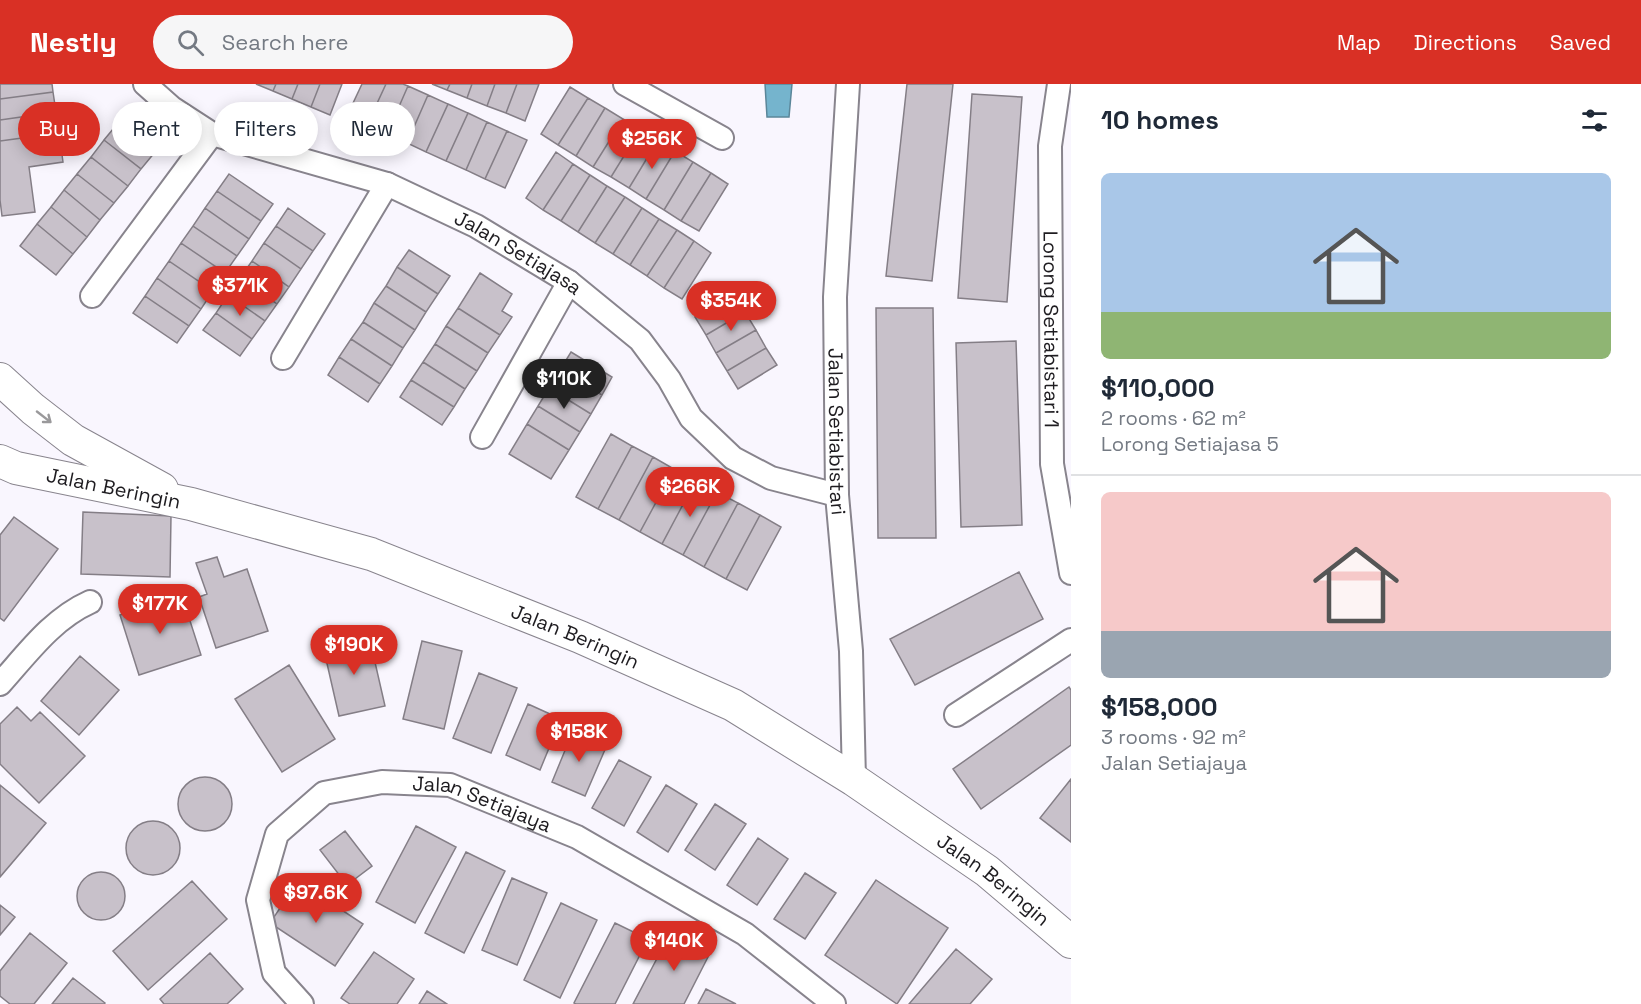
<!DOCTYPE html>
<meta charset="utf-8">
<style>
:root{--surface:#fff;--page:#f6f6f7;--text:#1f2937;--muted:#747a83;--line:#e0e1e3;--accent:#d93025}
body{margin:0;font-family:"Space Grotesk",sans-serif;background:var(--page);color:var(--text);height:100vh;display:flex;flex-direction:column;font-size:22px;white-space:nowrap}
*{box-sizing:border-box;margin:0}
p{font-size:20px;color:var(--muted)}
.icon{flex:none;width:33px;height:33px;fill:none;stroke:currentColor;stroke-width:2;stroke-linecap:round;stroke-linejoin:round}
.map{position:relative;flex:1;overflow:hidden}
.side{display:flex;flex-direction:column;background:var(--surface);width:570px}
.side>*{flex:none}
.top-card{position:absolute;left:18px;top:18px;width:570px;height:54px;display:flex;gap:12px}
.price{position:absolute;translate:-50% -51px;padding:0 14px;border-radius:21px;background:var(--accent);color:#fff;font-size:20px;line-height:39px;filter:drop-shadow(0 2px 3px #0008)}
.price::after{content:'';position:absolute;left:50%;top:36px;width:18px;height:14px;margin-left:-9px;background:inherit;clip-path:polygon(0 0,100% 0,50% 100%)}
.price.on{background:#222;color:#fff}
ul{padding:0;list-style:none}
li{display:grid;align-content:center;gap:12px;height:318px;padding:0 30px}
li+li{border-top:2px solid var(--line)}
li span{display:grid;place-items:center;height:186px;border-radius:9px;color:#555}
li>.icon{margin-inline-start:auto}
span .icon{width:108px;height:108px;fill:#fffc;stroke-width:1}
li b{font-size:26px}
h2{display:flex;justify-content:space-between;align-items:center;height:72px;padding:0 30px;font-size:26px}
.pill{padding:0 21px;border-radius:27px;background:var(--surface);box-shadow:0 3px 15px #0003;font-size:21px;line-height:54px}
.pill.on{background:var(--accent);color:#fff}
header{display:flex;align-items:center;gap:36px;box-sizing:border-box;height:84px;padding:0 30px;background:var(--accent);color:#fff}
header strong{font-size:28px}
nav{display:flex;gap:33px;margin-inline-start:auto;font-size:21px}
.search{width:420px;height:54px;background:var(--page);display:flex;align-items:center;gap:15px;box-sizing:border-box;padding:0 21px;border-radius:33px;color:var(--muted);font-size:22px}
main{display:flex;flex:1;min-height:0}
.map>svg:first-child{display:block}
</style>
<header>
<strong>Nestly</strong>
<div class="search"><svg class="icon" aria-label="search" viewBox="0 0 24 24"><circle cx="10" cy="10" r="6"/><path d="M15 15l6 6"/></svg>Search here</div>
<nav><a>Map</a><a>Directions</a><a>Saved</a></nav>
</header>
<main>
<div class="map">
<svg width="1071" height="920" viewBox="0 0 1071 920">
<rect width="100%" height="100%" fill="#f9f6fe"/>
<path fill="#75b4cd" stroke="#5b8699" stroke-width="1.5" d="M765,0H792L789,33H767Z"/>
<path fill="#c8c1ca" stroke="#847e86" stroke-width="1.5" d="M0,0H52L53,8L0,15Z
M256,0H276L273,7Z
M276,0H298L292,15L273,7Z
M298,0H320L311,23L292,15Z
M320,0H342L330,31L311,23Z
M362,0H386L367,41L347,32Z
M386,0H403L408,2L387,50L367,41Z
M432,0H450L447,6Z
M450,0H472L467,14L447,6Z
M472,0H495L487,22L467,14Z
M495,0H517L506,29L487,22Z
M517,0H539L525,37L506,29Z
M907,0H953L932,197L886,192Z
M408,2L428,11L407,59L387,50Z
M570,3L588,14L558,61L541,50Z
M53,8L56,28L0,36V15Z
M972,10L1022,13L1007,218L958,214Z
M428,11L448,20L426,68L407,59Z
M588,14L605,24L576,72L558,61Z
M448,20L468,29L446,77L426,68Z
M605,24L623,35L593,83L576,72Z
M56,28L59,49L0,57V36Z
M468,29L487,38L466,86L446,77Z
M623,35L640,46L611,93L593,83Z
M487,38L507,47L485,95L466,86Z
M118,39L155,68L141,85L104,56Z
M640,46L658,56L629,104L611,93Z
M507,47L527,56L505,104L485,95Z
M59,49L63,78L29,83L35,128L2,132L0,116V57Z
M104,56L141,85L128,102L91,73Z
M658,56L675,67L646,115L629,104Z
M675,67L693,78L664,126L646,115Z
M556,68L573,80L543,126L526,114Z
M91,73L128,102L114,119L77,90Z
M693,78L711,89L681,137L664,126Z
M573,80L590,91L561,137L543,126Z
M711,89L728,100L699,147L681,137Z
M77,90L114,119L100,136L64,106Z
M229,90L273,120L261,137L217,107Z
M590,91L607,102L578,148L561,137Z
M607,102L625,113L595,159L578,148Z
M64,106L100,136L87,153L51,123Z
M217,107L261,137L249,155L205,124Z
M625,113L642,124L613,170L595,159Z
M51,123L87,153L73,170L37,140Z
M205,124L249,155L237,172L193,142Z
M288,124L325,150L313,167L276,142Z
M642,124L659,135L630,181L613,170Z
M659,135L677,146L647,192L630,181Z
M37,140L73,170L56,191L20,162Z
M193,142L237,172L225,189L181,159Z
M276,142L313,167L301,185L264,159Z
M677,146L694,157L664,204L647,192Z
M694,157L711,169L682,215L664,204Z
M181,159L225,189L213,207L169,177Z
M264,159L301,185L289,203L252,177Z
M409,166L450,192L438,210L397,183Z
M169,177L213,207L201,225L157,194Z
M252,177L289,203L277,220L240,194Z
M397,183L438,210L426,228L386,202Z
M480,189L512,210L502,227L512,233L500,251L458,224Z
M157,194L201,225L189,242L145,212Z
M240,194L277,220L265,237L228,211Z
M386,202L426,228L415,246L374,219Z
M734,209L745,228L706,251L695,233Z
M228,211L265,237L252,255L216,229Z
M145,212L189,242L177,259L133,229Z
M374,219L415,246L403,264L363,238Z
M458,224L500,251L488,269L446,242Z
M876,224H933L936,454H878Z
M745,228L756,246L716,269L706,251Z
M216,229L252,255L240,272L203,246Z
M363,238L403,264L392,282L351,255Z
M446,242L488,269L477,287L435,260Z
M756,246L766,264L727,287L716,269Z
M351,255L392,282L380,300L339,273Z
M1016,257L1022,441L961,443L956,259Z
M435,260L477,287L465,305L423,278Z
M766,264L777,281L738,305L727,287Z
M571,268L612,293L602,311L560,286Z
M339,273L380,300L368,318L328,291Z
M423,278L465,305L454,323L411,296Z
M560,286L602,311L591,330L549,304Z
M411,296L454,323L442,341L400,313Z
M549,304L591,330L580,348L538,322Z
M538,322L580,348L569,366L527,340Z
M527,340L569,366L551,395L509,370Z
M611,350L632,362L598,425L576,413Z
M632,362L653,373L619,436L598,425Z
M653,373L674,385L640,448L619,436Z
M674,385L696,396L662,460L640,448Z
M696,396L717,408L683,471L662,460Z
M717,408L738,419L704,483L683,471Z
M738,419L760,431L726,495L704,483Z
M83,428L171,432L170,493L81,490Z
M760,431L781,443L747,506L726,495Z
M14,433L58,465L4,537L0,534V451Z
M217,473L224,493L247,485L268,547L216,564L199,513L207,510L196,479Z
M1019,488L1043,535L915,601L890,555Z
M182,512L201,571L139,591L120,531Z
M369,552L385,622L339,632L323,562Z
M422,557L462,567L444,645L403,635Z
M80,572L119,606L79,651L41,617Z
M289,581L335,655L282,688L235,615Z
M479,589L517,604L491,669L453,654Z
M1069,603L1071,606V661L981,725L953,685Z
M528,620L561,635L540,686L506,671Z
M17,623L31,637L40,628L85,672L39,719L0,680V640Z
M573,647L607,661L585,712L552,698Z
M619,676L651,693L624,742L592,724Z
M178 720a27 27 0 1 1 54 0a27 27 0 1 1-54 0Z
M1071,695V758L1040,734Z
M0,701L46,739L0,793Z
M666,701L697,720L668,768L637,748Z
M715,720L746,740L715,786L685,766Z
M126 764a27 27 0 1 1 54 0a27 27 0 1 1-54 0Z
M416,742L456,763L415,839L376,818Z
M345,747L372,782L347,801L320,766Z
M758,754L788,775L757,821L727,801Z
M466,768L505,787L464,869L425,849Z
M77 812a24 24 0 1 1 48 0a24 24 0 1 1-48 0Z
M805,789L836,809L805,855L774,835Z
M512,794L547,809L517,881L482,866Z
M876,796L948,844L897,920L825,871Z
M192,797L227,835L148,906L113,867Z
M298,797L363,840L335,882L270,839Z
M561,819L597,836L560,914L524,896Z
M0,821L15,833L0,851Z
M615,839L648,855L615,920H576L574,919Z
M672,846L711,867L684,920H633Z
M30,849L67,879L34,920H10L0,912V887Z
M956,865L992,895L970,920H909Z
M374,868L414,895L397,920H350L341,914Z
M210,869L243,905L227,920H164L160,915Z
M73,894L105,919L104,920H52Z
M706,905L736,920H698Z
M427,907L447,920H419Z"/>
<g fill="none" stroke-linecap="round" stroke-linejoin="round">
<g stroke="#88848d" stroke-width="26">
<g id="street">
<path id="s1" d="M145,0L172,24L212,50L387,100L476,142L569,198L640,256L669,295L691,334L733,374L771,394L837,411"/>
<path d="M625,0L722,54"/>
<path id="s2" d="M848,0L835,213L837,411L851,567L854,696"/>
<path id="s3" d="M1059,0L1050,62L1052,380L1071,489"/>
<path d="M92,212L212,50"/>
<path d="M283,274L387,100"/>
<path d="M482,353L569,198"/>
<path d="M0,600C27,570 52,535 90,518"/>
<path d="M956,631L1071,556"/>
<path id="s4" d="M302,920L274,889L258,816L277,750L324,709L382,698L450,701L577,753L745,850L834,920"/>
</g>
</g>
<g stroke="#88848d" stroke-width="34">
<g id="secondary">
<path d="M0,295L33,325L73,356L162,405"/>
<path id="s5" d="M0,377L16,384L191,420L371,470L580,553L733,621L854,696L987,787L1071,858"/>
</g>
</g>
<use href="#street" stroke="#fff" stroke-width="22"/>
<use href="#secondary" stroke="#fff" stroke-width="32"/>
</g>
<defs><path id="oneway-shaft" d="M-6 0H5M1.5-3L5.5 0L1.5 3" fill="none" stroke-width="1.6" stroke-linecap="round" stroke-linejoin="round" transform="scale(1.5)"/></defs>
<use stroke="#9a999b" href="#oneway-shaft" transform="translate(44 333) rotate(38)"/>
<g text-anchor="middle" stroke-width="4.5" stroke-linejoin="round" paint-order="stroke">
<g font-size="20" fill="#1e1c20" stroke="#f9f6fe">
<text dy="7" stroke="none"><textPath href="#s1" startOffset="414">Jalan Setiajasa</textPath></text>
<text dy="7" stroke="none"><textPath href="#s3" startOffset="246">Lorong Setiabistari 1</textPath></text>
<text dy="7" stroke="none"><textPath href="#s2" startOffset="348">Jalan Setiabistari</textPath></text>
<text dy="7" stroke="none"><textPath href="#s5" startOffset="117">Jalan Beringin</textPath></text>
<text dy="7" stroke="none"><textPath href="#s5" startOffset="603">Jalan Beringin</textPath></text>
<text dy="7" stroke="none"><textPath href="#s4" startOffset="410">Jalan Setiajaya</textPath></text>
<text dy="7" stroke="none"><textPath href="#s5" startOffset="1089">Jalan Beringin</textPath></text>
</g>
</g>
</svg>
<b class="price" style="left:652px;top:86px">$256K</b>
<b class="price" style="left:240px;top:233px">$371K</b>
<b class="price" style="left:731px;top:248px">$354K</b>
<b class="price on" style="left:564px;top:326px">$110K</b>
<b class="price" style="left:690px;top:434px">$266K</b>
<b class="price" style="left:160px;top:551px">$177K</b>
<b class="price" style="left:354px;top:592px">$190K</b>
<b class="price" style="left:579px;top:679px">$158K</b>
<b class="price" style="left:316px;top:840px">$97.6K</b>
<b class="price" style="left:674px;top:888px">$140K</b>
<div class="top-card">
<a class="pill on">Buy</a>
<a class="pill">Rent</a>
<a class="pill">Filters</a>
<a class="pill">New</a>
</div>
</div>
<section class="side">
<h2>10 homes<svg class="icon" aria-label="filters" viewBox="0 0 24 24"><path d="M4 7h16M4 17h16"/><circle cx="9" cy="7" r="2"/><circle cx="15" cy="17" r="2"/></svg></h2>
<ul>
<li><span style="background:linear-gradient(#a9c7e8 75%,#8fb573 0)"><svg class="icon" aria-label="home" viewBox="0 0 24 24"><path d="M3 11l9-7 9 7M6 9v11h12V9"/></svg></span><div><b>$110,000</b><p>2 rooms · 62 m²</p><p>Lorong Setiajasa 5</p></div></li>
<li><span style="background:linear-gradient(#f6c9c9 75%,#9aa5b1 0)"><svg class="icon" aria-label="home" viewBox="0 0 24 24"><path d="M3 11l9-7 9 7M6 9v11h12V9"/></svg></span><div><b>$158,000</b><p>3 rooms · 92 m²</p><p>Jalan Setiajaya</p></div></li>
</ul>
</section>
</main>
